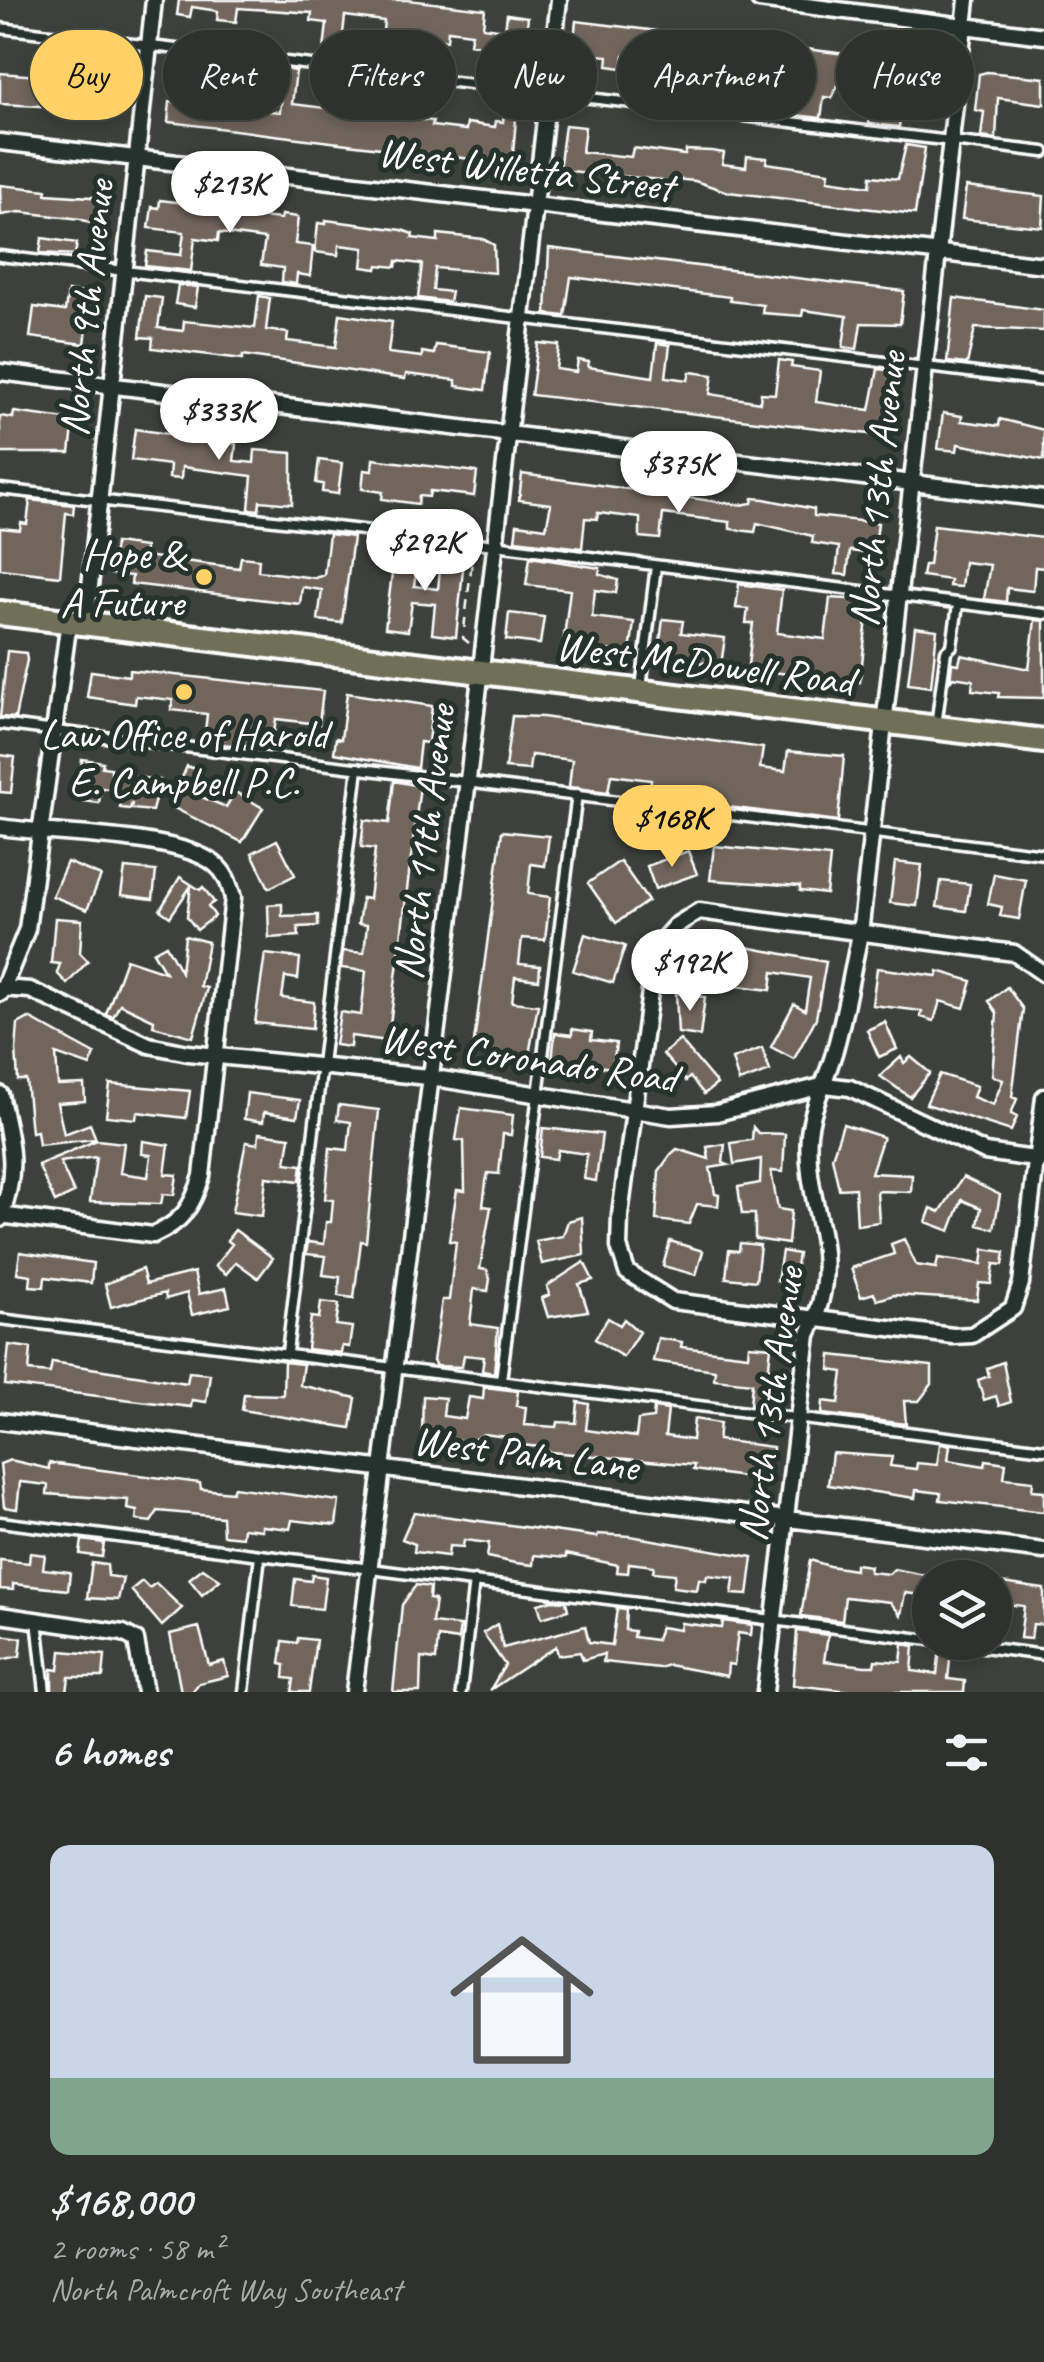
<!DOCTYPE html>
<meta charset="utf-8">
<style>
:root{--surface:#2d322c;--page:#393e38;--text:#f1f3f6;--muted:#a7aaa9;--line:#484d48;--accent:#ffd166}
body{margin:0;font-family:Caveat,sans-serif;background:var(--page);color:var(--text);height:100vh;display:flex;flex-direction:column;font-size:38px;white-space:nowrap}
*{box-sizing:border-box;margin:0}
p{font-size:32px;color:var(--muted)}
.icon{flex:none;width:55px;height:55px;fill:none;stroke:currentColor;stroke-width:2;stroke-linecap:round;stroke-linejoin:round}
.map{position:relative;height:1692px;overflow:hidden}
.panel{display:flex;flex-direction:column;background:var(--surface);flex:1}
.panel>*{flex:none}
.hud{position:absolute;left:30px;top:30px;width:985px;height:90px;display:flex;gap:20px}
.buttons{position:absolute;left:912px;top:1560px;display:grid;gap:20px}
.buttons a{display:grid;place-items:center;width:100px;height:100px;border-radius:50%;background:var(--surface);box-shadow:0 5px 15px #0003,0 0 0 2px var(--line);font-size:50px}
.price{position:absolute;translate:-50% -85px;padding:0 22px;border-radius:35px;background:#fff;color:#222;font-size:32px;line-height:65px;filter:drop-shadow(0 2px 5px #0008)}
.price::after{content:'';position:absolute;left:50%;top:60px;width:30px;height:22px;margin-left:-15px;background:inherit;clip-path:polygon(0 0,100% 0,50% 100%)}
.price.active{background:var(--accent);color:#111}
ul{padding:0;list-style:none}
li{display:grid;align-content:center;gap:20px;height:530px;padding:0 50px}
li span{display:grid;place-items:center;height:310px;border-radius:20px;color:#555}
li>.icon{margin-inline-start:auto}
span .icon{width:180px;height:180px;fill:#fffc;stroke-width:1}
li b{font-size:42px}
h2{display:flex;justify-content:space-between;align-items:center;height:120px;padding:0 50px;font-size:42px}
.tag{padding:0 35px;border-radius:45px;background:var(--surface);box-shadow:0 5px 15px #0003,0 0 0 2px var(--line);font-size:35px;line-height:90px}
.tag.active{background:var(--accent);color:#111}
.map>svg:first-child{display:block}
</style>
<div class="map">
<svg width="1044" height="1692" viewBox="0 0 1044 1692">
<rect width="100%" height="100%" fill="#3c423b"/>
<filter id="ink" filterUnits="userSpaceOnUse"><feTurbulence type="fractalNoise" baseFrequency=".01" numOctaves="2"/><feDisplacementMap in="SourceGraphic" scale="20" xChannelSelector="R" yChannelSelector="G"/><feConvolveMatrix kernelMatrix="1 2 1 2 8 2 1 2 1" color-interpolation-filters="sRGB"/></filter>
<g filter="url(#ink)">
<path fill="#71655c" stroke="#fff" stroke-width="2.5" d="M179,0H408L485,9L483,27L505,30L507,14L528,17L521,82L506,81L509,52L470,43L472,33L448,30L447,40L425,38L421,69L406,67L409,33L383,30L384,21L345,16L340,61L323,59L327,23L311,21L312,13L238,8L236,22L217,20L218,11L192,7L190,17L177,15Z
M576,21L920,63L931,70L928,91L926,97L919,96L917,112L901,110L899,127L869,124L873,93L839,83L832,98L824,97L821,118L777,113L780,91L797,93L799,73L784,71L785,65L748,61L747,66L700,63L698,84L707,85L705,102L686,100L689,69L645,63L646,57L624,55L622,68L607,66L608,56L579,53L580,48L573,47Z
M88,46L104,48L101,77L117,79L112,118L80,114L81,108L0,104V73L53,77L62,75L63,67L86,70Z
M285,69L296,71L292,104L433,121L432,126L466,130L467,123L495,127L496,121L503,122L506,96L518,97L512,164L168,122L170,102L280,112Z
M987,72L1044,78V104L998,98L996,139L981,137L984,112L975,110L979,74Z
M625,84L672,90L671,100L623,94Z
M565,125L585,127L582,152L631,157L633,148L685,155L686,150L712,151L724,153L722,164L746,167L747,156L767,158L766,163L829,172L828,180L870,186L871,176L898,179L906,145L925,148L915,214L728,192L695,181L675,179L674,185L660,184L661,180L559,170Z
M0,185L47,190L46,194L105,198L101,228L81,219L20,212L1,215Z
M966,187L1044,196L1042,227L962,219Z
M160,200L261,212L260,217L281,219L282,215L298,217L295,244L313,246L310,276L297,274L296,284L282,282L283,268L261,265L265,239L219,233L218,241L195,238L191,271L145,266L147,251L181,255L184,232L149,228L152,207L159,208Z
M326,220L402,230L413,234L412,238L438,241V234L483,239L494,245L495,273L435,268L433,290L451,292L449,302L418,298L422,264L397,261L396,267L378,265L377,269L362,267L364,248L339,245L338,255L315,252L318,223L326,224Z
M42,238L77,243L75,255L40,253Z
M549,248L904,291L900,324L861,323L857,349L843,347L847,316L803,310L802,316L762,313L763,305L730,301V297L571,277L565,316L546,314Z
M178,285L198,287L195,307L175,304Z
M68,291L91,294L85,344L30,337L34,307L65,311Z
M145,296L162,298L158,328L183,331L184,321L255,328L259,296L270,298L266,330L288,333L287,341L336,347L340,314L392,322L388,353L422,357V352L434,354L436,345L490,352L485,390L456,386V380L406,374L405,379L243,355V359L152,348L153,338L140,337Z
M954,298L1044,310V331L975,328L967,364L947,362Z
M538,343L559,345L556,369L576,372L578,360L589,362L588,367L653,377L657,343L670,345L666,377L688,380L690,372L713,375L710,394L760,402L761,393L775,394L779,360L792,362L791,367L820,371L816,402L870,410L878,369L895,371L887,436L531,395Z
M14,412L74,420L70,453H0V416L13,418Z
M943,413L962,416L961,421L999,426L1000,419L1044,430V460L958,444L957,451L938,449Z
M135,429L236,444L234,461L254,463L255,450L292,453V504L260,501L259,510L249,509L252,476L182,467L181,479L169,478L170,465L131,460Z
M373,459L477,472L474,496L430,491L429,497L419,496L418,504L382,499L383,492L362,489L364,470L372,471Z
M319,460L342,463L338,494L322,492L323,484L316,483Z
M522,474L740,505L752,503L753,498L764,499L814,509V516L878,523L874,554L850,551L847,575L836,574L839,547L812,543L813,536L757,523L755,532L730,529V522L663,514L660,539L640,537V518L598,513L597,519L585,518L582,548L515,540L517,524L546,528L551,504L519,500Z
M30,500L74,505L73,514L66,513L60,576L0,569V528L20,530L21,523L27,524Z
M934,525L1044,538V568L1035,567L1033,591L1007,588L1006,602L984,599L990,565L964,562L961,587L949,586L950,580L922,576L924,565H929Z
M329,534L353,537L342,623L318,620L322,590L302,587L300,604L131,584L132,576L111,574L115,543L145,547L144,556L239,568L241,557L259,559L258,571L315,578L324,575Z
M395,551L419,554L414,586L438,589L441,558L464,560L456,637L432,634L435,604L412,602L408,631L385,628Z
M530,557L600,568L599,574L618,580L616,593L595,590L592,617L634,622L630,653L563,645L570,590L526,585Z
M739,584L782,590L777,633L825,639L830,598L869,600L860,682L772,672L771,677L747,674L753,623H746L748,609L736,608Z
M509,613L544,617L540,644L506,640Z
M663,619L683,621L681,633L725,638L721,665L658,657Z
M1035,620L1044,621V698L998,697L999,693L972,690L973,680L953,677L950,681L952,663L959,664L961,655L1029,669Z
M915,627L937,630L931,687L908,684Z
M7,651L26,653L27,660L15,718L0,717Z
M129,670L323,691L319,724L276,719L272,747L231,745L220,744L221,734L205,732L207,714L171,710L173,700L136,696L135,704L87,697L91,671L129,676Z
M347,693L432,706L428,743L420,742L417,768L334,753L336,738L341,739Z
M512,716L543,717L763,748L760,768L785,771L788,751L844,756L838,821L649,797L651,780L611,775L608,792L569,787L572,760L531,755L529,770L505,768Z
M0,755L15,757L11,793L0,792Z
M82,759L103,762L102,767L111,768V774L160,780L152,811L131,809L132,803L130,809L120,808L122,791L101,788L99,803L77,800Z
M187,766L203,772L194,794L226,807L235,792L263,808L242,842L170,806Z
M394,781L420,786L388,1041L351,1036L350,1047L335,1045L340,1012L361,1015L366,971L341,968L343,951L364,953L367,925L358,924L362,898L369,899L375,849L361,847L364,820L389,823Z
M502,831L549,836L545,866L531,864L528,894L550,897L545,940L522,938L519,964L540,966L539,980L515,977L512,1002L538,1005L527,1066L516,1064V1058L473,1050Z
M277,840L295,875L269,888L252,853Z
M714,846L830,857L826,894L800,891V886L710,880Z
M688,851L697,874L655,889L647,866Z
M620,861L648,901L616,923L588,883Z
M67,862L101,876L87,910L52,896Z
M895,862L922,865L917,906L890,903Z
M125,868L156,871L153,899L121,895Z
M994,874L1026,880L1019,919L1000,916L1002,907L988,904Z
M180,877L200,890L203,887L214,902L208,906L215,916L197,930L187,917L191,886L170,917L160,910Z
M941,881L970,884L966,911L937,907Z
M282,904V916L318,915V926L298,927L299,936L269,938L268,905Z
M55,918L82,920L80,953L88,961L67,984L57,973L60,964L51,963Z
M585,934L625,946L613,983L573,971Z
M185,936L208,942L200,986L207,988L193,1037L153,1026L154,1020L120,1004L113,1017L106,1014L126,959L165,972L153,952L166,945L181,972Z
M716,944L730,967L697,988L682,966Z
M741,946L826,962L816,1018L794,1059L771,1047L794,1004L805,1010L810,978L773,972L771,990L737,986Z
M265,954L300,958L298,979L285,977L282,998L314,1002L312,1029L255,1023Z
M877,968L937,976L938,971L972,981L964,1008L940,1001L934,1021L921,1017L922,1011L872,1005Z
M1007,987L1023,1009L1012,1097L1017,1099L1011,1114L1017,1117L1011,1131L926,1104L940,1074L977,1086L973,1097L993,1105L1003,1080L992,1076L997,1013L989,1001Z
M676,993L705,997L700,1036L678,1033Z
M29,1018L95,1054L90,1066L56,1054L58,1085L84,1084L85,1101L57,1103L64,1134L90,1124L96,1139L39,1145L37,1131L31,1132L26,1080H18L16,1050L18,1024Z
M885,1022L897,1049L879,1057L867,1030Z
M572,1029L592,1032L591,1040L616,1043L613,1068L552,1061L555,1033L572,1035Z
M680,1040L717,1084L704,1094L690,1077L686,1081L663,1054Z
M762,1048L770,1071L739,1082L732,1059Z
M901,1057L904,1063L911,1057L930,1073L910,1097L880,1076Z
M110,1084L190,1091L186,1118L137,1112L136,1119L106,1116Z
M247,1093L300,1100L297,1117L264,1112L263,1122L244,1119Z
M339,1105L379,1110L366,1242L361,1241L354,1298L338,1296L340,1277L323,1275L326,1256L306,1254L308,1242L324,1244L326,1222H331L333,1200L325,1199L330,1148L348,1150L351,1122L337,1120Z
M461,1108L513,1115L511,1135L503,1134L499,1174L488,1173L486,1182L483,1206L491,1207L480,1269L487,1270L490,1279L488,1291L474,1289L470,1324L498,1328L494,1373L482,1371L484,1357L464,1355L462,1367L436,1366L433,1361L442,1300H449L456,1242L449,1241L457,1190L465,1191L464,1141L456,1140Z
M843,1124L883,1137L871,1173L912,1175L911,1192L877,1191L879,1222L857,1225L855,1188L839,1189L832,1157Z
M753,1127L758,1133L785,1134L783,1172L771,1171L778,1209L791,1211L788,1244L755,1239V1214H742L738,1187L760,1183L761,1159L734,1164L731,1143L752,1140Z
M543,1128L602,1134L596,1181L584,1179L587,1154L558,1150L556,1159L540,1157Z
M259,1133L290,1137L286,1163L302,1165L300,1181L266,1177L262,1216L232,1212L246,1142L258,1144Z
M97,1140L124,1143L120,1173L148,1177L151,1155L142,1154L143,1141L169,1145L165,1174L177,1175L174,1195L163,1194L161,1204L90,1202L96,1157L60,1162L74,1193L55,1202L38,1165Z
M725,1144L723,1163L728,1165L710,1168L715,1194L719,1195L718,1206L697,1204L689,1224L656,1220L659,1171L671,1154L677,1149L709,1159L707,1147Z
M963,1177L1000,1195L994,1229L978,1225L981,1208L962,1200L950,1231L926,1222L931,1208L940,1212Z
M582,1217L584,1255L542,1264L536,1241L563,1236L568,1221Z
M235,1230L273,1258L258,1278L236,1262L226,1274L215,1266L232,1244L227,1240Z
M904,1239L916,1265L936,1268L938,1258L982,1264L984,1249L1005,1252L1003,1265L994,1264L991,1284L979,1283L977,1300L894,1295L877,1300L874,1293L861,1297L851,1268L894,1254L891,1244Z
M670,1241L703,1251L696,1275L663,1266Z
M740,1243L760,1245L756,1281L726,1278L729,1250L739,1251Z
M782,1251L798,1254L793,1284L777,1281Z
M20,1252L93,1263L91,1283L45,1277L44,1287L30,1286L31,1275L17,1273Z
M584,1262L593,1280L579,1284L588,1311L548,1317L542,1298L549,1295L547,1286Z
M142,1269L146,1284L194,1272L199,1294L226,1288L230,1306L192,1315L187,1293L166,1299L165,1293L111,1307L105,1284Z
M321,1302L339,1304L336,1325L352,1327L349,1347L342,1346L341,1353L307,1349L311,1317L319,1318Z
M608,1318L620,1325L624,1319L639,1332L623,1357L595,1339Z
M658,1338L682,1342L681,1347L748,1355L749,1345L771,1347L766,1393L780,1395L779,1408L750,1405L752,1383L714,1379L715,1370L653,1361Z
M9,1345L31,1348L29,1371L50,1373L52,1362L187,1383L189,1372L210,1374L206,1402L192,1400L191,1407L5,1385Z
M831,1355L932,1366V1384L919,1401H904L906,1424L822,1414L823,1401L839,1403L843,1372L830,1370Z
M284,1362L303,1364L300,1385L356,1398L351,1428L242,1410L244,1394L283,1395Z
M1003,1362L1011,1402L999,1406L996,1396L984,1400L978,1380L989,1376L987,1368Z
M484,1387L518,1391L516,1406L526,1407L524,1425L557,1427L558,1422L576,1423L578,1402L589,1404L586,1430L636,1437L638,1420L653,1418L654,1408L668,1410L665,1436L692,1440L694,1419L720,1423L718,1440L773,1447L772,1460L760,1459L758,1479L693,1470L694,1465L540,1451V1447L510,1444L506,1437L484,1434L469,1442L427,1437L428,1433L422,1432L423,1396L445,1398L443,1416L465,1419L469,1397L483,1399Z
M940,1444L950,1445L948,1460L985,1466L986,1460L1006,1463L1004,1478L1033,1481L1032,1490L1044,1491V1512L940,1500L941,1493L916,1490L915,1498L828,1485L832,1453L892,1457L890,1466L916,1469L917,1463L937,1465Z
M10,1460L49,1469V1463L200,1483L201,1489L232,1492L234,1487L339,1501L336,1525L292,1520L290,1529L262,1526V1530L243,1528L242,1537L223,1535L222,1517L158,1511L151,1522L136,1520L137,1511L127,1509L128,1500L47,1494L48,1485L20,1482L17,1509L4,1507L0,1464Z
M414,1512L597,1537L598,1534L630,1536L753,1557L748,1595L732,1594L734,1578L707,1575L706,1580L699,1579L697,1590L673,1587L675,1574L653,1572L654,1566L629,1563L628,1573L617,1572L618,1565L566,1554V1558L534,1555L533,1565L515,1563L487,1557L489,1543L464,1540L463,1547L449,1546L448,1556L414,1552L415,1544L402,1539Z
M82,1540L104,1543L102,1557L80,1554Z
M30,1553L45,1555L43,1569L70,1572L68,1590L13,1584V1590L0,1589V1560L29,1563Z
M810,1560L829,1566L855,1570V1564L870,1566L869,1572L889,1574L894,1569L930,1576V1596L905,1593L901,1615L890,1602L845,1597L842,1621L801,1616Z
M92,1563L107,1565L108,1576L123,1578L118,1600L87,1598Z
M203,1568L220,1580L202,1595L189,1579Z
M312,1575L326,1577L322,1609L292,1606L295,1579L311,1581Z
M142,1581L149,1588L156,1583L182,1608L162,1626L131,1590Z
M995,1582L1044,1589V1625L1033,1624L1031,1639L1020,1638L1024,1606L995,1603Z
M416,1585L430,1587L429,1599L435,1600L432,1623L460,1626L458,1640L438,1637L436,1660L421,1658L420,1692H393L402,1605Z
M552,1600L566,1601L568,1610L542,1618L538,1604Z
M617,1608L626,1609L625,1630L634,1631L633,1637L656,1640L660,1627L680,1630L681,1623L722,1628L723,1621L752,1625L751,1635L738,1633L734,1665L728,1664L727,1676L668,1665L659,1668L603,1662L604,1654L583,1660L580,1652L558,1655L556,1646L490,1690L505,1665L483,1633L497,1624L503,1648L585,1626L589,1642L612,1645Z
M199,1627L209,1665L224,1661L228,1676L199,1683L192,1692H181L170,1634Z
M797,1631L828,1635L824,1661L865,1666H874L875,1660L901,1662L903,1644L914,1646L912,1671L937,1674L940,1648L951,1650L948,1679L965,1681L964,1692H860L793,1685Z
M0,1635L22,1638L20,1656L0,1660Z
M298,1638L316,1640L309,1692H292L294,1679L284,1678L285,1665L280,1664L283,1641L297,1643Z
M61,1651L105,1655L103,1677H69L67,1692H52V1669L59,1670Z"/>
<g fill="none" stroke-linecap="round" stroke-linejoin="round">
<g stroke="#fff" stroke-width="15">
<path id="lane" d="M0,28L1044,152
M0,256L1044,381
M0,489L495,545L1044,614
M641,688L656,566
M0,724L1044,854
M936,726L946,651L952,646L958,605
M0,1319L1044,1449
M287,1352L358,768
M501,1380L577,794
M0,1522L930,1640
M37,1620L45,1692
M945,1642L1044,1655
M244,1692L260,1555
M461,1692L474,1581"/>
</g>
<g stroke="#fff" stroke-width="21">
<path id="street" d="M759,0L1044,36
M0,142L1044,265
M0,372L1044,499
M86,623L154,0
M0,827C51,835 179,834 215,864C227,874 229,884 233,898L202,1176C192,1207 183,1222 153,1235L0,1215
M1044,974L1014,953L699,911L675,926L656,947L620,1215L619,1247L627,1272L673,1301L953,1336L972,1335L1013,1308L1021,1283L1044,1097
M0,988L30,990L149,1045L188,1053L428,1077L671,1116L717,1113L825,1085L850,1088L985,1152L1042,1160
M1,993L27,929L69,621
M0,1094C11,1145 19,1169 0,1219
M0,1421L1044,1551
M0,1615L123,1633L136,1640L145,1692
M354,1692L468,780L559,0
M765,1692L808,1335C848,1253 803,1211 809,1134C812,1105 829,1074 836,1046C846,1009 852,971 860,934L967,0"/>
</g>
<g stroke="#fff" stroke-width="30">
<path id="primary" d="M0,613L1044,741"/>
</g>
<path stroke="#fff" stroke-width="2.5" stroke-dasharray="10 8" stroke-linecap="butt" d="M469,643L463,638L473,552"/>
<use href="#lane" stroke="#26332d" stroke-width="8"/>
<use href="#street" stroke="#26332d" stroke-width="14"/>
<use href="#primary" stroke="#706f59" stroke-width="22"/>
</g>
</g>
<g fill="#ffd166" stroke="#26332d" stroke-width="4">
<circle cx="204" cy="577" r="10"/>
<circle cx="184" cy="692" r="10"/>
</g>
<g text-anchor="middle" stroke-width="10" stroke-linejoin="round" paint-order="stroke">
<g font-size="42" fill="#fff" stroke="#26332d">
<text transform="translate(526 168) rotate(7)" y="15">West Willetta Street</text>
<text transform="translate(85 308) rotate(-84)" y="15">North 9th Avenue</text>
<text transform="translate(876 489) rotate(-84)" y="15">North 13th Avenue</text>
<text transform="translate(705 662) rotate(7)" y="15">West McDowell Road</text>
<text transform="translate(423 842) rotate(-83)" y="15">North 11th Avenue</text>
<text transform="translate(529 1057) rotate(8)" y="15">West Coronado Road</text>
<text transform="translate(769 1404) rotate(-82)" y="15">North 13th Avenue</text>
<text transform="translate(526 1452) rotate(7)" y="15">West Palm Lane</text>
</g>
<g font-size="42" fill="#fff" stroke="#26332d" text-anchor="end">
<text x="184" y="568">Hope &amp;<tspan x="184" dy="48">A Future</tspan></text>
<text x="184" y="748" text-anchor="middle">Law Office of Harold<tspan x="184" dy="48">E. Campbell P.C.</tspan></text>
</g>
</g>
</svg>
<div class="buttons">
<a><svg class="icon" aria-label="layers" viewBox="0 0 24 24"><path d="M12 4l9 5-9 5-9-5zM3 14l9 5 9-5"/></svg></a>
</div>
<b class="price" style="left:230px;top:236px">$213K</b>
<b class="price" style="left:219px;top:463px">$333K</b>
<b class="price" style="left:679px;top:516px">$375K</b>
<b class="price" style="left:425px;top:594px">$292K</b>
<b class="price active" style="left:672px;top:870px">$168K</b>
<b class="price" style="left:690px;top:1014px">$192K</b>
<div class="hud">
<a class="tag active">Buy</a>
<a class="tag">Rent</a>
<a class="tag">Filters</a>
<a class="tag">New</a>
<a class="tag">Apartment</a>
<a class="tag">House</a>
</div>
</div>
<section class="panel">
<h2>6 homes<svg class="icon" aria-label="filters" viewBox="0 0 24 24"><path d="M4 7h16M4 17h16"/><circle cx="9" cy="7" r="2"/><circle cx="15" cy="17" r="2"/></svg></h2>
<ul>
<li><span style="background:linear-gradient(#c9d6e8 75%,#7fa58c 0)"><svg class="icon" aria-label="home" viewBox="0 0 24 24"><path d="M3 11l9-7 9 7M6 9v11h12V9"/></svg></span><div><b>$168,000</b><p>2 rooms · 58 m²</p><p>North Palmcroft Way Southeast</p></div></li>
</ul>
</section>
